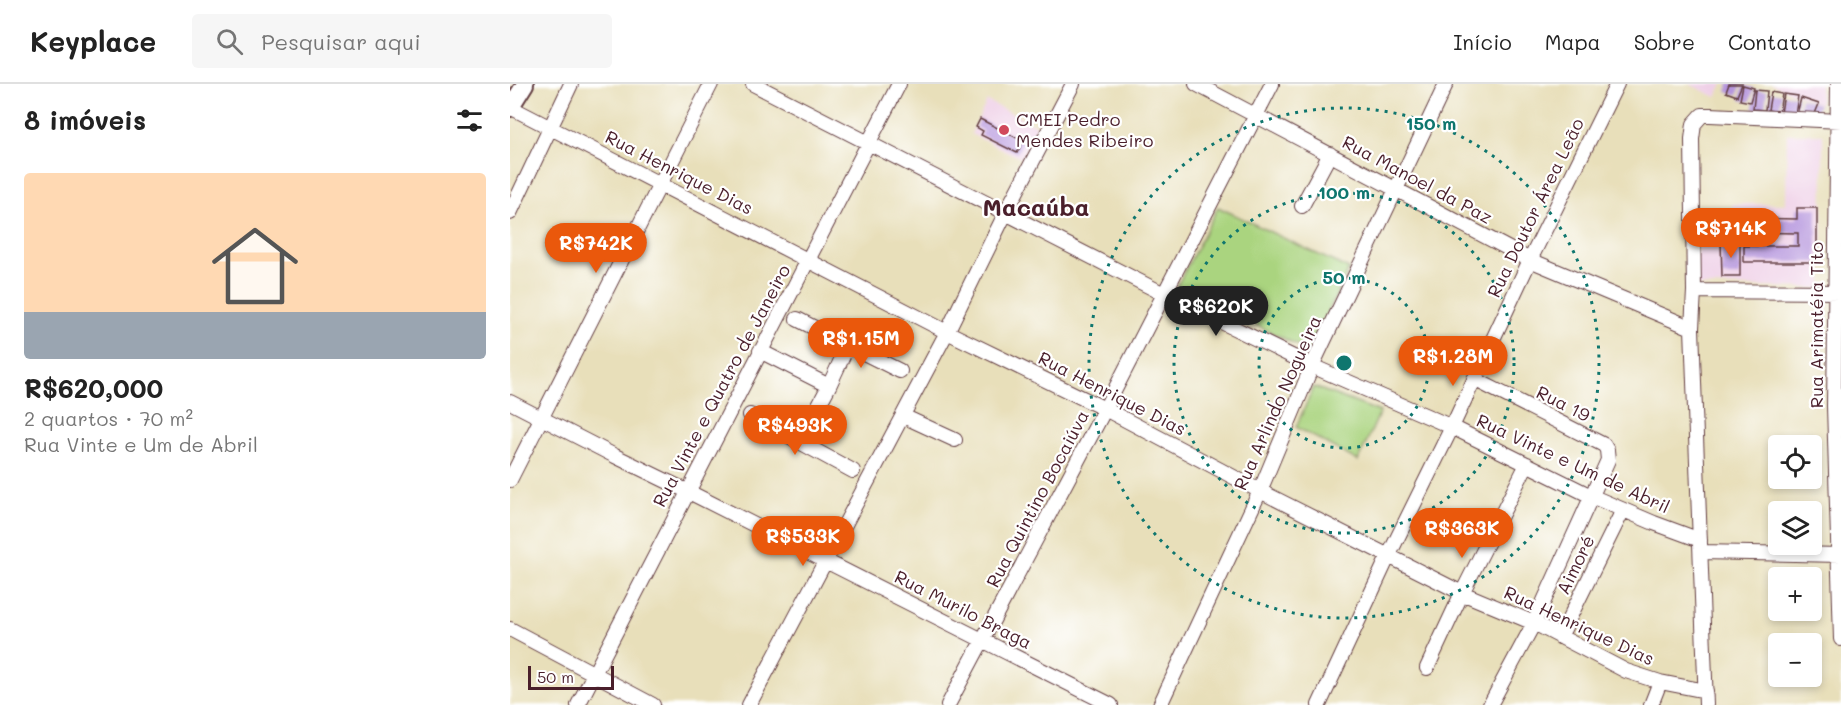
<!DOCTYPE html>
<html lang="pt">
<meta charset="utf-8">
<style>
:root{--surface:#fff;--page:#f6f6f6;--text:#222;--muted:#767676;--line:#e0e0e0;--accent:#ea580c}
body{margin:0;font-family:Mali,sans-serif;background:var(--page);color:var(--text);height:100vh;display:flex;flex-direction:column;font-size:22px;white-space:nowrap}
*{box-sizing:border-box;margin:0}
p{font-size:20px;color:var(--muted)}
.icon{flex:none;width:33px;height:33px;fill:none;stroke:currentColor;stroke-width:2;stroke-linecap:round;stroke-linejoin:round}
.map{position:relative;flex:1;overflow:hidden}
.drawer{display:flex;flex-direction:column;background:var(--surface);width:510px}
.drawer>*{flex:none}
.buttons{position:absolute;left:1258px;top:351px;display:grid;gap:12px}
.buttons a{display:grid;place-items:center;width:54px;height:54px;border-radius:6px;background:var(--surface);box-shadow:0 3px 9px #0003;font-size:30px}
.scale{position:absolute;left:18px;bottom:15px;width:86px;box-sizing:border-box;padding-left:6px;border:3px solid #4a1f2b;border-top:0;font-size:16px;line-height:21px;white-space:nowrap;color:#4a1f2b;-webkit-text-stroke:4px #fff;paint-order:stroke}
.price{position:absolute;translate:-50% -51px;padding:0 14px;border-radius:21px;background:var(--accent);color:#fff;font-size:20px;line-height:39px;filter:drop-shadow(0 2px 3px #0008)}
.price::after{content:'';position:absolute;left:50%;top:36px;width:18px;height:14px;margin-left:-9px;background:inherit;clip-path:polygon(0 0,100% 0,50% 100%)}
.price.on{background:#222;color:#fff}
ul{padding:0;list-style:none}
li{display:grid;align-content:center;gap:12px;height:318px;padding:0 24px}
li+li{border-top:2px solid var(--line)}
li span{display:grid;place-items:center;height:186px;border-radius:6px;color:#555}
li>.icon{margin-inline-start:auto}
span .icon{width:108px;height:108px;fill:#fffc;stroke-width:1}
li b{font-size:26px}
h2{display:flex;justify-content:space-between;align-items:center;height:72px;padding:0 24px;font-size:26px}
header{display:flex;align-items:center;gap:36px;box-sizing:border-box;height:84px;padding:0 30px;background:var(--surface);border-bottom:2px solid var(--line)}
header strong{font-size:28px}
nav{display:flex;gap:33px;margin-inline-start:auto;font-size:21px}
.search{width:420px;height:54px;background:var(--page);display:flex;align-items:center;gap:15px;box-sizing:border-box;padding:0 21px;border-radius:6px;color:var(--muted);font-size:22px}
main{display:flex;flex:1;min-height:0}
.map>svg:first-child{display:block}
</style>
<header>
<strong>Keyplace</strong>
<div class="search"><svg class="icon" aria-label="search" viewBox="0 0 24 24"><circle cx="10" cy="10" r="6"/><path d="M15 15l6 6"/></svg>Pesquisar aqui</div>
<nav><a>Início</a><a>Mapa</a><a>Sobre</a><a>Contato</a></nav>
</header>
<main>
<section class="drawer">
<h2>8 imóveis<svg class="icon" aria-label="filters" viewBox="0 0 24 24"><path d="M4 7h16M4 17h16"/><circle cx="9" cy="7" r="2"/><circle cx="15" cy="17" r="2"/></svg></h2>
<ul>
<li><span style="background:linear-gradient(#ffd9b3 75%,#9aa5b1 0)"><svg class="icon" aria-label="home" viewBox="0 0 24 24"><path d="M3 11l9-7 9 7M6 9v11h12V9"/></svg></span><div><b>R$620,000</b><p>2 quartos · 70 m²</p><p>Rua Vinte e Um de Abril</p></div></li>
</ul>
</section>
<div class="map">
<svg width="1331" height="621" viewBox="0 0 1331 621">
<rect width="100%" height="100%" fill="#fff"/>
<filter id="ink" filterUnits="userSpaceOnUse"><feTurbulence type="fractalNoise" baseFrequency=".0167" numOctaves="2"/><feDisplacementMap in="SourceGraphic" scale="12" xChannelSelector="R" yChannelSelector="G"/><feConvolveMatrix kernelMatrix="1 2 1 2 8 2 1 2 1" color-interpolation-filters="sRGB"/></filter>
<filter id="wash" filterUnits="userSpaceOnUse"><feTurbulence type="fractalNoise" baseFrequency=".008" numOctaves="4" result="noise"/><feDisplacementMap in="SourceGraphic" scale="24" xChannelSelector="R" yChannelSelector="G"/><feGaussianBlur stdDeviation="1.35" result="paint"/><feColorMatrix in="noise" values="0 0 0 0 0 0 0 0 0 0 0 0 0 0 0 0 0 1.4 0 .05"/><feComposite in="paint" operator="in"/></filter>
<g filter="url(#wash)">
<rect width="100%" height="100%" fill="#e8dfba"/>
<path fill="#efd0e7" d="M1179,0H1213L1206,13Z
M1261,0H1310V20Z
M477,17L527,42L511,74L461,50Z
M1277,50H1313L1312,204L1187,202V148H1221L1222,120H1276Z"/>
<path fill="#aad47f" stroke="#7a7a55" stroke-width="1.5" d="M708,123L839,185L799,267L667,202Z
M804,303L870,328L848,377L786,343Z"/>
<g id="blocks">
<path fill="#b595dd" d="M1219,0H1232L1227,12L1216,8Z
M1233,1L1244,4L1240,18L1230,16Z
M1245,6L1257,7L1255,26L1243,25Z
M1261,8L1272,10L1269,28L1258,26Z
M1274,10L1288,12L1285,31L1271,29Z
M1291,14L1309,20L1304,32L1287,30Z
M470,35L513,57L507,69L471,51L473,47L466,43Z
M1287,124H1307V178H1234V162H1288V149L1233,148V134L1287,135Z
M1211,159H1230V192H1212Z"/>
</g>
</g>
<g filter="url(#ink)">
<use href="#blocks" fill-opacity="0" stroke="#623c40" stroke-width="1.5"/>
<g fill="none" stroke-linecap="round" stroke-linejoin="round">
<g stroke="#623c40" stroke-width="16">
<path id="minor" d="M243,0L654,210L802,282L942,343L1081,412L1144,439L1190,456
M686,0L1020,176L1182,244
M1328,0L1324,322L1331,555
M0,23L437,248L595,325L750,407L952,509L1024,539L1116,587L1150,598L1196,607
M792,122L820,70
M0,129L61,0
M1184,207L1331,208
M287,235L338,261
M250,267L319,302L290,356
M964,295L1094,361L1097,366L1098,376L1024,539L980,621
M319,302L338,261L390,287
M0,318L105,372L177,407L601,621
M240,331L343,387
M393,332L445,356
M0,396L201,0
M1191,468L1331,471
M0,545L143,621
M1050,553L1113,426
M917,584L952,509L1017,380
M68,621L389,0
M239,621L437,248L496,128L563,0
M438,621L595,325L762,0
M650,621L750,407L802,282L936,0
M809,621L878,473L942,343L1020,176L1107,0
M1141,621L1150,598
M1196,621L1182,244L1184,207L1182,55L1184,40L1192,31H1200L1331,37"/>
</g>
<g stroke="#623c40" stroke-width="20">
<path id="major" d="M0,24L15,0"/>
</g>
<use href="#minor" stroke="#fff" stroke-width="14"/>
<use href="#major" stroke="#fff" stroke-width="16"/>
</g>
</g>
<g fill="none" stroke="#0f766e" stroke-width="3" stroke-dasharray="3 6">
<circle cx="834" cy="279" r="85"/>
<circle cx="834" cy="279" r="170"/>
<circle cx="834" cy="279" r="255"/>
</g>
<circle fill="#d1495b" stroke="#fff" stroke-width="2" cx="494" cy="46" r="6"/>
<g text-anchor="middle" stroke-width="4.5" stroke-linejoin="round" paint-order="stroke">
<g font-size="18" fill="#4a1f2b" stroke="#fff" text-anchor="start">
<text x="506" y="42">CMEI Pedro<tspan x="506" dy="21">Mendes Ribeiro</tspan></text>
</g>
<g font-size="18" fill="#4a1f2b" stroke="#fff">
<text transform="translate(169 89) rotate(27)" y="6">Rua Henrique Dias</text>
<text transform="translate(907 96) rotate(28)" y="6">Rua Manoel da Paz</text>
<text transform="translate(1026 124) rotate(-64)" y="6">Rua Doutor Área Leão</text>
<text transform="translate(1307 241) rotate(-90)" y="6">Rua Arimatéia Tito</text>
<text transform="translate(212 302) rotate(-62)" y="6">Rua Vinte e Quatro de Janeiro</text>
<text transform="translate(602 310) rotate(27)" y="6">Rua Henrique Dias</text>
<text transform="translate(768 319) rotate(-66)" y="6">Rua Arlindo Nogueira</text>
<text transform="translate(1053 320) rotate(27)" y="6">Rua 19</text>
<text transform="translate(1063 380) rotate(25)" y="6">Rua Vinte e Um de Abril</text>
<text transform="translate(528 415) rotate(-62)" y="6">Rua Quintino Bocaiúva</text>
<text transform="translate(1066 481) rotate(-64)" y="6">Aimoré</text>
<text transform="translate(453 526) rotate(27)" y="6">Rua Murilo Braga</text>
<text transform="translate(1069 542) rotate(25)" y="6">Rua Henrique Dias</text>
</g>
<g font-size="24" font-weight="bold" fill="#4a1f2b" stroke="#fff">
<text x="526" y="132">Macaúba</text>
</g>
</g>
<circle cx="834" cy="279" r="9" fill="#0f766e" stroke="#fff" stroke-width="3"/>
<g font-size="18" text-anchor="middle" font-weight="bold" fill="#0f766e" stroke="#fff" stroke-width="4.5" stroke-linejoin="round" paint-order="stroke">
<text x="921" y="46">150 m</text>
<text x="834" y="115">100 m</text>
<text x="834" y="200">50 m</text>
</g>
</svg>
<div class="buttons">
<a><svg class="icon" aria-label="locate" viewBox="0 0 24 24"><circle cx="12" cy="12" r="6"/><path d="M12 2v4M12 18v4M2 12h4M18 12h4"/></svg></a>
<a><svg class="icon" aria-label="layers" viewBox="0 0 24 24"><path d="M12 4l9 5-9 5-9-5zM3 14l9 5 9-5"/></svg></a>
<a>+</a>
<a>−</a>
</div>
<div class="scale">50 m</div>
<b class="price" style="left:1221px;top:175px">R$714K</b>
<b class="price" style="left:86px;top:190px">R$742K</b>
<b class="price on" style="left:706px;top:253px">R$620K</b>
<b class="price" style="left:351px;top:285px">R$1.15M</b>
<b class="price" style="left:943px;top:303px">R$1.28M</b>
<b class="price" style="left:285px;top:372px">R$493K</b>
<b class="price" style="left:952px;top:475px">R$363K</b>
<b class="price" style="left:293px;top:483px">R$533K</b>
</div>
</main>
